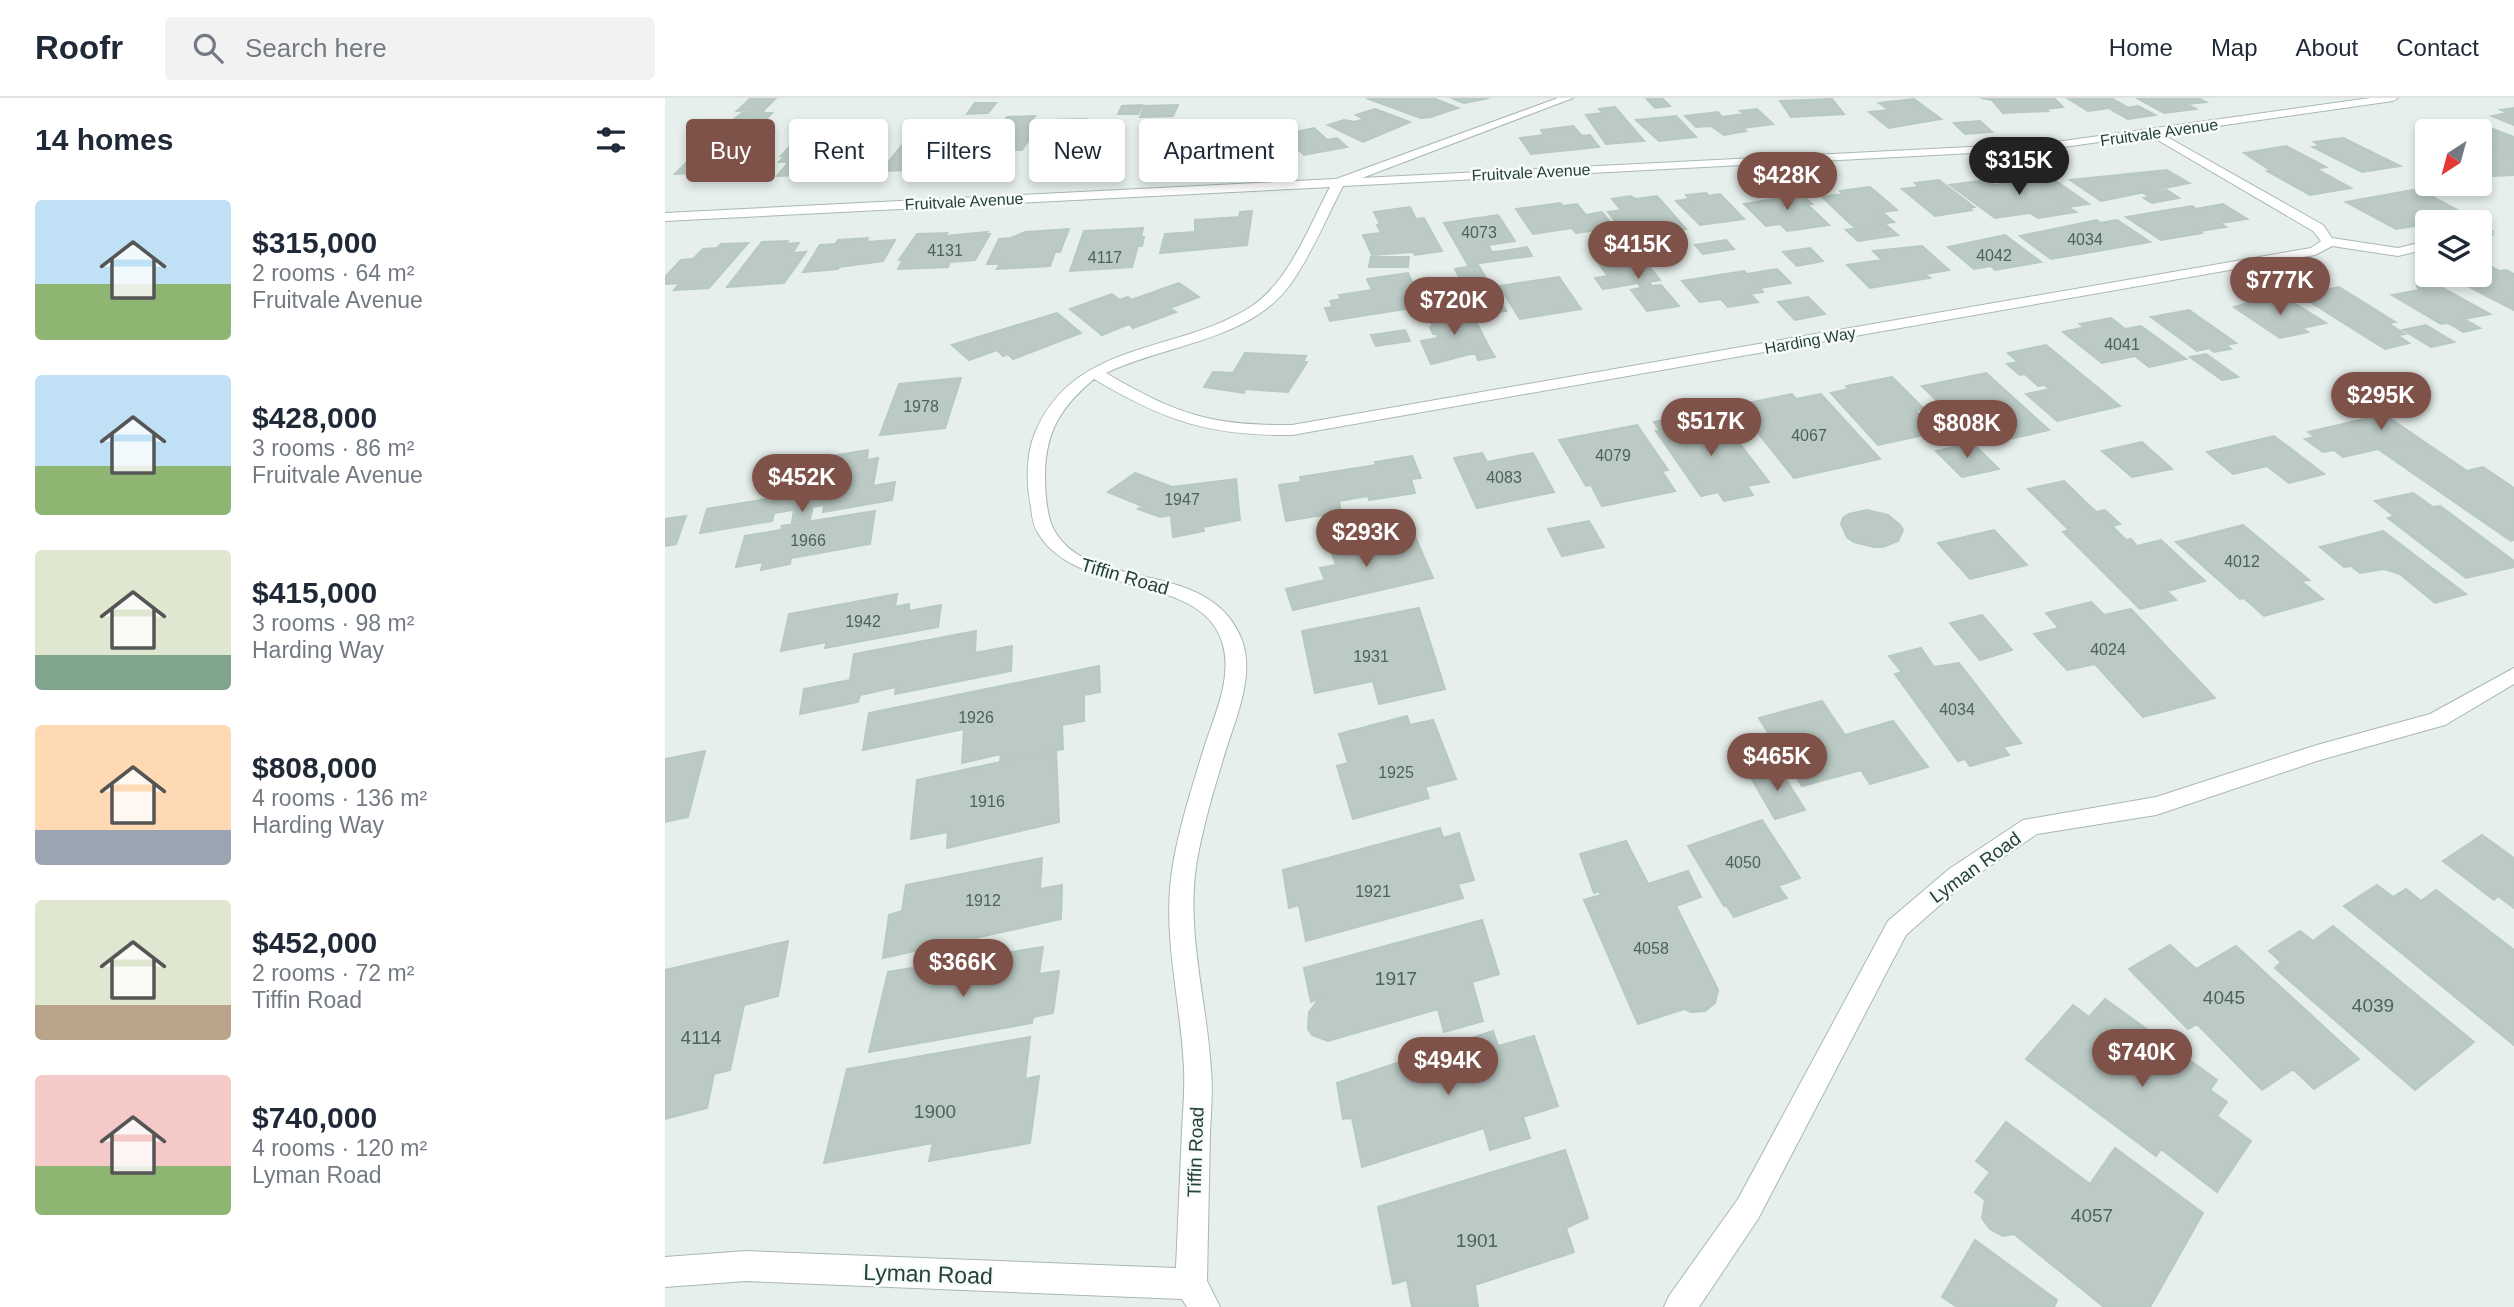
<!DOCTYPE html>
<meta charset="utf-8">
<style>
:root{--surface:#fff;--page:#f2f2f3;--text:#1f2937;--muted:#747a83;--line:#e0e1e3;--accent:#7f5249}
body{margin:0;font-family:Helvetica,sans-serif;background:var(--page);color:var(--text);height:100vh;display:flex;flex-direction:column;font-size:26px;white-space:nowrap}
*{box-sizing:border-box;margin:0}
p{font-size:23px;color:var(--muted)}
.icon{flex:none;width:38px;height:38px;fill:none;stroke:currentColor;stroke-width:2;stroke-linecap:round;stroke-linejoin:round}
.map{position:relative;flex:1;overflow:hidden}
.drawer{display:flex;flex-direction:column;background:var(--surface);width:665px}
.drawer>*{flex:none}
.guide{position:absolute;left:21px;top:21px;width:665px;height:63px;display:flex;gap:14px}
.needle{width:46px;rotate:216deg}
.controls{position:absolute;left:1750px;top:21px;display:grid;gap:14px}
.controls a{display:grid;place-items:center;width:77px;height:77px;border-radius:7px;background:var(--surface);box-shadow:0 4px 10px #0003;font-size:35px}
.price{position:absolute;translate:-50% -60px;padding:0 16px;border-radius:24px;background:var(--accent);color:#fff;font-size:23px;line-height:46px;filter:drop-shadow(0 2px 4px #0008)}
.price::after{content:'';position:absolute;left:50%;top:42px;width:21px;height:16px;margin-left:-10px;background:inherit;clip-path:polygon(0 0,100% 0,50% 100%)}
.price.on{background:#222;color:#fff}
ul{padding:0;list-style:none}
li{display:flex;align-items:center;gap:21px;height:175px;padding:0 35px}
li span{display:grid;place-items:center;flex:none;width:196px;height:140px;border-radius:7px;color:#555}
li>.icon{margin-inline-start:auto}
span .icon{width:84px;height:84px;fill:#fffc;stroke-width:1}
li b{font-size:30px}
h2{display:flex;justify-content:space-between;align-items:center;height:84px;padding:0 35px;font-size:30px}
.tag{padding:0 24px;border-radius:7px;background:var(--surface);box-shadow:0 4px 10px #0003;font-size:24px;line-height:63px}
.tag.on{background:var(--accent);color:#fff}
header{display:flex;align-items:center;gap:42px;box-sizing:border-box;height:98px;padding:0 35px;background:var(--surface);border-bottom:2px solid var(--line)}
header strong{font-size:33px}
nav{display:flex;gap:38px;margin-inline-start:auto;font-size:24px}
.search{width:490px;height:63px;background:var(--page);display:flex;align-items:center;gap:18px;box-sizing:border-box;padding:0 24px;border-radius:7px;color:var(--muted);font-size:26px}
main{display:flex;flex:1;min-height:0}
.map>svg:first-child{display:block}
</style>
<header>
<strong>Roofr</strong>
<div class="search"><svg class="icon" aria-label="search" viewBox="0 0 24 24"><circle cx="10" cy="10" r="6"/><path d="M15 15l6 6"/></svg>Search here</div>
<nav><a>Home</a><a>Map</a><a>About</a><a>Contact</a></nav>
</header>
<main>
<section class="drawer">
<h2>14 homes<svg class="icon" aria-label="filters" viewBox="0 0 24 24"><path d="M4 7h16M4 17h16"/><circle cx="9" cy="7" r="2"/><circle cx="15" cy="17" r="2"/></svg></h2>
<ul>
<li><span style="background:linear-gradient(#bfe0f5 60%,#8fb573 0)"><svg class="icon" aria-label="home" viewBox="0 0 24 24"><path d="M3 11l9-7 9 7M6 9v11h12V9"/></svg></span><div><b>$315,000</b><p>2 rooms · 64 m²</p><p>Fruitvale Avenue</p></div></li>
<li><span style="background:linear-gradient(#bfe0f5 65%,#8fb573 0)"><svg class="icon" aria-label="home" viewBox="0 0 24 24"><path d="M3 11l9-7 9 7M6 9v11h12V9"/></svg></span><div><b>$428,000</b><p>3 rooms · 86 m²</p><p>Fruitvale Avenue</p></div></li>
<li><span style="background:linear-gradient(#dfe7d0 75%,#7fa58c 0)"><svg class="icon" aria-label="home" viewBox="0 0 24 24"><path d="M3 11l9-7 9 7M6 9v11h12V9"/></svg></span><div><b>$415,000</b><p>3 rooms · 98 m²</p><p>Harding Way</p></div></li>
<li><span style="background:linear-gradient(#ffd9b3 75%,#9aa5b1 0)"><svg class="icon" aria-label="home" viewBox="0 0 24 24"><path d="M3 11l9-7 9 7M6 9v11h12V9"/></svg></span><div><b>$808,000</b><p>4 rooms · 136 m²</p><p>Harding Way</p></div></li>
<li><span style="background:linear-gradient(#dfe7d0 75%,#b9a48a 0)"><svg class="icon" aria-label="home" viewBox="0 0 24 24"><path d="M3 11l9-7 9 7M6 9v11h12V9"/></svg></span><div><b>$452,000</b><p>2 rooms · 72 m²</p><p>Tiffin Road</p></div></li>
<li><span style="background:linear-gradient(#f6c9c9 65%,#8fb573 0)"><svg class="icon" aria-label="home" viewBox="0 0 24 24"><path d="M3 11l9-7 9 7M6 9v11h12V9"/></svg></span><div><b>$740,000</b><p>4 rooms · 120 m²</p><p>Lyman Road</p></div></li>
</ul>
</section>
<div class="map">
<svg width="1849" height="1209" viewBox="0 0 1849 1209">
<rect width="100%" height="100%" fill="#e6efeb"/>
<path fill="#bbcac4" stroke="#b8c9c2" stroke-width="2" d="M86,0H111L99,12L72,13Z
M701,0H768L793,10L766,19L756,20Z
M786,0H824L799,5Z
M981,0H997L1005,8L990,10Z
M1316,0H1389L1398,9L1381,11L1383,13L1338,15L1327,2Z
M1402,0H1446L1460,8L1423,13Z
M1472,0H1533L1541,4L1522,6L1531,11L1499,15Z
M1167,1L1179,16L1126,19L1115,3Z
M1249,1L1276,21L1224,30L1204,14L1224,12L1214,5Z
M310,5H331L323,15L302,16Z
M477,7L473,16H453L457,8Z
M513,7L508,18L475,19L479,8Z
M1473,8L1490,17L1463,21L1447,12Z
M950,9L979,43L941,46L921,17L938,15L934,11Z
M1849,10V27L1827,18L1843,15L1836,12Z
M710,11L745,24L698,44L663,27L679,22L690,24L699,21L691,17Z
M1092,11L1108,26L1078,30L1081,33L1059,37L1046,28L1031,29L1020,18L1053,14L1057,19L1079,16L1075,13Z
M77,15L98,14L97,15H107L93,29L56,31Z
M370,18L363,29H372L357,52L298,51L311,31L335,30L342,19Z
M1011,18L1031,39L994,43L971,22Z
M421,21L411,39L424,38L420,47L385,52L388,48L369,49L384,22Z
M545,22L544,25H550L541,52L476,54L487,27Z
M1804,22L1849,39V59L1815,44V33H1792L1777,26Z
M1315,23L1327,34L1300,36L1289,25Z
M908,28L917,38L925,37L934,49L866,56L855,40L879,37L876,32Z
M649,30L662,42L672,40L682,49L639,57L634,52L599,60L589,49L623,39L620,36Z
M191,31L184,40L133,44L141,33Z
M294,31L288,40L281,41L263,65H249L244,72L216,73L247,35Z
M109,35L94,51L77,56L71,62H83L71,74L10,76L49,37Z
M1678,40L1735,68L1697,74L1648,49L1655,48L1649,44Z
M133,44H148L136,57L116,58L128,45Z
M1815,46L1849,61V77L1828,78L1815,72Z
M1621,48L1661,69L1651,71L1686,90L1645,97L1602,73L1605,72L1579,55Z
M197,51L184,70H145L139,77L112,78L124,64H114L120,57H140L143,53Z
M1502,72L1524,85L1436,103L1405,82Z
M1385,79L1424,106L1330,120L1285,87L1322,82L1329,87Z
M1274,82L1309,109H1304L1307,112L1270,118L1237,91L1254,89L1250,85Z
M1205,89L1232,112L1217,114L1229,124L1190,130L1157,99L1178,96L1175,93Z
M1753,91L1805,119L1731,131L1681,104Z
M1132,92L1147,106H1142L1164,127L1122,133L1115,126L1101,128L1079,106L1110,101L1105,96Z
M1502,92L1514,100L1487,105L1479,100L1485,99L1480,96Z
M1041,95L1044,98L1055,96L1079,121L1035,127L1011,103L1024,101L1021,97Z
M965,98L971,101L992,98L1021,131L1013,132L1015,134L977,137L947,101Z
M895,105L898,108L912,106L933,132L911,135L907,130L868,136L851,111Z
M1558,106L1582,121L1555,125L1561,129L1535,133L1537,135L1496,142L1461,119L1527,108L1531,111Z
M745,109L751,121L759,120L777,153L750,157L748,154L707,157L698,137L716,135L712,127L715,126L709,114Z
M1403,109L1411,114L1373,120L1365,115Z
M956,112L967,126L954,128L943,114Z
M587,113L582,147L495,155L500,136L530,134V122L574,119L575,114Z
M937,114L948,128L932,131L921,117Z
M833,117L850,143L823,147L827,154L838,153L843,161L803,167L779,125Z
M1432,122L1435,125L1452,122L1485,144L1386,161L1355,138Z
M1220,126L1233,137L1193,143L1181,132Z
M478,130L476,139H479L477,148H473L467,169L405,173L419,133Z
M404,131L395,154H390L385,168L332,171L335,166H322L334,141L346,140L360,134Z
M322,134L320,136H325L310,162L285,164L283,169L233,171L238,162H234L252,136L282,135L280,138Z
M1340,137L1376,164L1330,172L1326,168L1309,171L1283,149Z
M203,140L201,144L230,142L218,163L174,169L173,171L138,174L155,147L170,146L173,142Z
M990,140L992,143L1000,142L1006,149L998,151L1001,153L979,157L968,143Z
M1061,142L1069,151L1038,156L1030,147Z
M123,143L121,146L134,145L127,155L141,154L119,185L62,189L97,144Z
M83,145L44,190L9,192L15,185L0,186V179L16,162L28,161L38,151L52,150L56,146Z
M1257,148L1284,172L1260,176L1265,180L1205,190L1182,167L1217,162L1208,153Z
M862,149L867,158L843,161L838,153Z
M1145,150L1158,163L1132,168L1118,154Z
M990,155L999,166L988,168L979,157Z
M974,156L995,182L984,184L987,188L996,187L1014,208L982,213L966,192L976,190L973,185L951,189L931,162Z
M706,159H744L743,169H704Z
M813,167L823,183L799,187L790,171Z
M1823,167L1834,173L1841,172L1849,176V212L1791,182L1797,181L1790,177H1815V169Z
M1112,171L1126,185L1095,190L1098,194L1085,196L1093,204L1063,209L1056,201L1035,204L1017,183L1079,173L1082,176Z
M743,175L749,188L762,186L772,206L665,223L660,210L668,209L665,203L676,201L674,197L707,192L702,181Z
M943,178L951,189L938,191L930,180Z
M894,179L916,211L855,221L834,188Z
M514,185L534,199L505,210L511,214L468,230L464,226L437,237L405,211L447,196L455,202L463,199L466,202Z
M1757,186L1774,188L1825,216L1799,221L1815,230L1798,234L1783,225L1776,226L1727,197L1754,192L1752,188Z
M1674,189L1730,224L1723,225L1740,236L1732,237L1744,245L1720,251L1639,200L1644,199L1639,196Z
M828,191L841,213L815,217L803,195Z
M1143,199L1160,216L1130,222L1113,204Z
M1596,201L1604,206L1629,205L1661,225L1637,230L1643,234L1615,240L1569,209Z
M805,212L825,251L766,266L756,243L773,240L771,236H768L765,229H768L763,219Z
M1524,212L1571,245L1561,247L1566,251L1549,254L1544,250L1532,253L1486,219Z
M392,215L416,235L348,261L343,256L338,258L332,252L304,262L287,247Z
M1446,220L1460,231L1476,228L1521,261L1484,269L1470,258L1437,265L1398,234L1420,229L1415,226Z
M1761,227L1789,244L1766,249L1738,232Z
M740,232L745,243L711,248L706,237Z
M1381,247L1455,308L1392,323L1361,296L1385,291L1379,287L1373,288L1360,276L1355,277L1342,266L1353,264L1343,255Z
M825,251L830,259L813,262L810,254Z
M580,255L641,258L638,264H642L623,294L580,291L579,295L539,289L548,274L568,275Z
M1541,256L1573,279L1557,282L1525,259Z
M1321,275L1384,332L1317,347L1257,288Z
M1227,279L1259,311L1250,312L1265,327L1257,328L1264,336L1213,347L1166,295L1184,291L1181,288Z
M296,280L280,330L215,337L234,286Z
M1127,296L1131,301L1156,296L1215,361L1129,380L1075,312L1091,308L1087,304Z
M1719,316L1755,341L1713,351L1678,326Z
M1015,319L1022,327L1056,321L1104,384L1082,388L1088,397L1059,403L1053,394L1036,398L991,333H995L989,324Z
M1678,326L1713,351L1678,359L1669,352L1658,354L1640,341L1650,339L1643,334Z
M972,327L1003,372L997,373L1010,393L937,408L926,387L921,388L894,342Z
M1609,338L1659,376L1624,385L1602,368L1568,376L1542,354Z
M1755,341L1802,373L1818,369L1849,390V442L1846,443L1713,351Z
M1477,344L1507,371L1467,379L1437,353Z
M1307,345L1334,371L1297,379L1271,353Z
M203,352L202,362L213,360L208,388L230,384L227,402L158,414L159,407L109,415L116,393L106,394L113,367Z
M817,355L822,364L868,355L889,394L812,410L789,360Z
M747,358L756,380L746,381L750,395L704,402L703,398L674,403L676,414L621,423L614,387L636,384L635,379L711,367L710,364Z
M470,375L507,389L571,381L575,422L538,429L539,433L508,439L506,417L495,419L473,411L477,408L443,394Z
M1399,383L1431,414L1440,412L1455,426L1447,428L1461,442L1466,441L1472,448L1496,442L1540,483L1502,493L1511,502L1475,511L1398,434L1404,432L1363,391Z
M1748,395L1768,409L1775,408L1849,463V469L1801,480L1723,420L1729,418L1710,403Z
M114,399L107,423L35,435L42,411Z
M148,409L145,421L127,424L129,412Z
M1202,412L1223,417L1235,427L1238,432L1233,443L1218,449H1209L1189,444L1182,439L1176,426L1178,420L1184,416Z
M210,413L205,446L126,460L125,466L96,472L98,464L71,469L80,438L116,432L117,428Z
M21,418L11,446L0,448V421Z
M924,423L939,449L897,458L883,431Z
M745,427L768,480L628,512L621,491L660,482L655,470L671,467L665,450L705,441L703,436Z
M1578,427L1644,482L1636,483L1658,501L1599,518L1579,500L1575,501L1511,444Z
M1329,432L1362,467L1305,481L1273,445Z
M1718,433L1801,496L1770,505L1735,476L1719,471L1695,475L1686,468L1679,469L1655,449Z
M232,496L230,509L244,506V513L276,507L273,529L160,550L162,544L116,553L124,516Z
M1426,504L1439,517L1466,511L1550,600L1478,619L1430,566L1402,572L1369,536L1394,530L1381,515Z
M754,510L780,591L714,606L708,583L650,595L637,533Z
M1317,517L1347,552L1315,562L1285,525Z
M311,533L310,555L347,548L346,573L230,596L231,589L195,597L193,604L135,616L139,591L185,582L189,556Z
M1256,550L1269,569L1294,565L1356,645L1338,649L1344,657L1305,668L1300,661L1293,663L1230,576L1237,574L1224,558Z
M434,568L435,594L419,597V623L397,627L398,651L335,664L336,656L297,665L299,631L198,652L204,615Z
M1157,603L1180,637L1228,623L1263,669L1205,686L1196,672L1137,688L1094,620Z
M742,618L745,627L768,622L791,681L760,689L764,700L688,721L672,668L683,665L674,636Z
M391,652L394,724L282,750L283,734L246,741L252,682Z
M40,653L23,719L0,724V661Z
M1114,670L1140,712L1110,721L1085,678Z
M1097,722L1135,780L1113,788L1122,800L1069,819L1061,807L1059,808L1023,748Z
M775,730L778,740L794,735L809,782L793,786L798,800L641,843L634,807L624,810L618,772Z
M1817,737L1849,760V810L1833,798L1829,802L1778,763Z
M961,743L983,786L1023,773L1036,799L1011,808L1053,892L1050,905L1040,913L1026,914L1019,911L973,926L919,802L936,797L934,793L929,795L915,756Z
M377,760L375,791L397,787L396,821L218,860L224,817L237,813L241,787Z
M1712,787L1728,799L1741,791L1756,803L1771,792L1849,852V947L1679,808Z
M817,822L834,876L807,884L818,923L779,934L773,911L663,943L647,937L643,931L644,914L654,901L646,904L639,870Z
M1668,828L1809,944L1750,992L1610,870L1616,864L1604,853L1635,833L1648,843Z
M123,843L113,898L79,907L65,972L49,976L42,1010L0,1021V872Z
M1505,847L1531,871L1571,848L1694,961L1649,991L1628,971L1597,992L1532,926L1523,931L1464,871Z
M378,849L374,876L394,873L388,915L368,919L367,925L204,954L223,874Z
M1440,901L1552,982L1545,992L1562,1004L1552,1018L1586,1043L1552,1094L1496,1051L1491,1058L1361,961L1408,907L1424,919Z
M828,933L833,948L869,938L893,1008L858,1019L865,1040L825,1052L819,1030L697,1069L687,1020L678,1021L672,985Z
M365,939L360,981L374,978L365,1045L264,1063L268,1045L159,1065L182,971Z
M1341,1024L1425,1086L1450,1050L1538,1115L1485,1209H1439L1349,1136L1338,1138L1325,1131L1317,1120L1320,1102L1310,1094L1325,1074L1311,1063Z
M900,1052L923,1120L901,1130L909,1154L810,1187L813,1209H747L742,1182L728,1186L713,1109Z
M1310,1142L1392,1202L1389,1209H1292L1277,1199Z"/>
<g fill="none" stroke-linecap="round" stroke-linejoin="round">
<g stroke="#a8b8b2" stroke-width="2">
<path id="minor" d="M893,0H908L697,80L1384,45L1705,0H1733L1728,3L1497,36L1658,127L1667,140L1733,150L1762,143V151L1733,158L1667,148L1650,157L627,337C544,338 500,323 429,281C397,308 381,332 380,375C380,392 381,417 389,432C424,496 545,458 577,542C591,581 567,628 557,665C547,697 538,730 532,762C520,833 542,902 546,972C548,993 546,1014 545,1035C544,1085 543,1134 542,1183L555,1209H522L517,1201L81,1183L0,1189V1159L81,1153L511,1170C513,1124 515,1079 517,1033C518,1012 520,992 519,971C516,902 496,835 508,766C515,726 528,686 540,647C550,616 567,581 558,547C539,473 413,502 373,435C368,428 367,418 366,409C361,386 361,357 370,335C409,241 514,256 587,208C625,182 644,128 665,89L0,123V115L671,81ZM1484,37L1648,133L1656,143L1646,150L627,327C545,328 511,316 441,275C501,246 587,243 627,184C647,155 662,119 678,88L1384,51Z
M1822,130L1828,134L1827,137L1815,139V131Z
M1849,570V586L1780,627L1655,662L1491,717L1372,736L1300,785L1241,837L1093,1121L1034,1209H999L1004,1198L1073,1101L1223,823L1284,771L1358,722L1491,699L1652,647L1765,616Z"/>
</g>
<use href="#minor" fill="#fff" fill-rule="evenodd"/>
</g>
<g text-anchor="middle" stroke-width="5" stroke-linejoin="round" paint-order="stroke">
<g font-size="16" fill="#24423a" stroke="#f7fbf9">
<text transform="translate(1494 34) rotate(-8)" y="6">Fruitvale Avenue</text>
<text transform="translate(866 74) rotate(-3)" y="6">Fruitvale Avenue</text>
<text transform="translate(299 103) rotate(-3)" y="6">Fruitvale Avenue</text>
<text transform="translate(1145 242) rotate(-10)" y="6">Harding Way</text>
</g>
<g font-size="16" fill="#4a645c">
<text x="814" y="140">4073</text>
<text x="1420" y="147">4034</text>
<text x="280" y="158">4131</text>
<text x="1329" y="163">4042</text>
<text x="440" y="165">4117</text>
<text x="1457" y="252">4041</text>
<text x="256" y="314">1978</text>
<text x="1144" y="343">4067</text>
<text x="948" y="363">4079</text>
<text x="839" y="385">4083</text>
<text x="517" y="407">1947</text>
<text x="143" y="448">1966</text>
<text x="1577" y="469">4012</text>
<text x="198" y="529">1942</text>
<text x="1443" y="557">4024</text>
<text x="706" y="564">1931</text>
<text x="1292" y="617">4034</text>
<text x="311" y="625">1926</text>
<text x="731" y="680">1925</text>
<text x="322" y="709">1916</text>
<text x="1078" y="770">4050</text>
<text x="708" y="799">1921</text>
<text x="318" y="808">1912</text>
<text x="986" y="856">4058</text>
</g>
<g font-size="19" fill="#24423a" stroke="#f7fbf9">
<text transform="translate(460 478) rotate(16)" y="7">Tiffin Road</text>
<text transform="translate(1310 769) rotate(-36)" y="7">Lyman Road</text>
<text transform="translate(530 1054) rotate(-88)" y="7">Tiffin Road</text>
</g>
<g font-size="19" fill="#4a645c">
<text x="731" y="887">1917</text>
<text x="1559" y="906">4045</text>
<text x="1708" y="914">4039</text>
<text x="36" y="946">4114</text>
<text x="270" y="1020">1900</text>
<text x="1427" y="1124">4057</text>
<text x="812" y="1149">1901</text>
</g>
<g font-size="23" fill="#24423a" stroke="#f7fbf9">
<text transform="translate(263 1176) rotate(2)" y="8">Lyman Road</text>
</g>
</g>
</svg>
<div class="controls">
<a><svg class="needle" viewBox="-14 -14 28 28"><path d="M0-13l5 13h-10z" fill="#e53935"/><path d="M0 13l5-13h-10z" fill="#747a83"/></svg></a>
<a><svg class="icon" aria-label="layers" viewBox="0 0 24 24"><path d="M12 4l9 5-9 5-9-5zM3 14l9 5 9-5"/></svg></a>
</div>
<b class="price on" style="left:1354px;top:99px">$315K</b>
<b class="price" style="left:1122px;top:114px">$428K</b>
<b class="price" style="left:973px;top:183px">$415K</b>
<b class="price" style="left:1615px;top:219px">$777K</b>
<b class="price" style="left:789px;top:239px">$720K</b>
<b class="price" style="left:1716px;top:334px">$295K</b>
<b class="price" style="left:1046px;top:360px">$517K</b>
<b class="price" style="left:1302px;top:362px">$808K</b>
<b class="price" style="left:137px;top:416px">$452K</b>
<b class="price" style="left:701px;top:471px">$293K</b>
<b class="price" style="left:1112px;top:695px">$465K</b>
<b class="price" style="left:298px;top:901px">$366K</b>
<b class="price" style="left:1477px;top:991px">$740K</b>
<b class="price" style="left:783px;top:999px">$494K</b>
<div class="guide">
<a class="tag on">Buy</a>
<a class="tag">Rent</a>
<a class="tag">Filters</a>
<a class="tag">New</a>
<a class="tag">Apartment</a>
</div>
</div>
</main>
